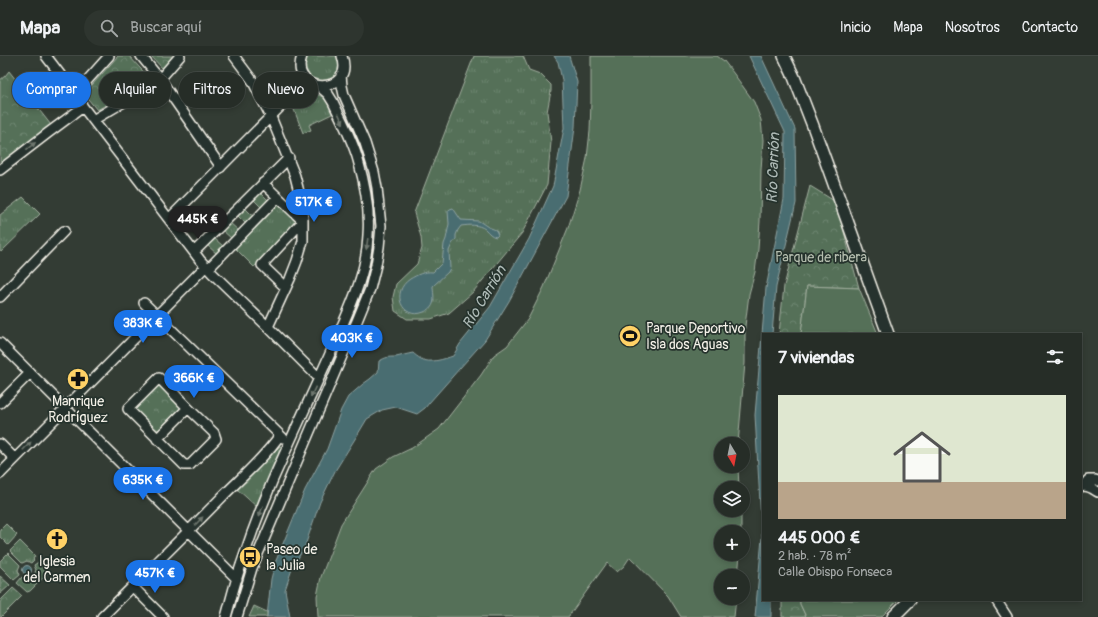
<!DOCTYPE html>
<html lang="es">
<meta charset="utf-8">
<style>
:root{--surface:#262d27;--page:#2e352f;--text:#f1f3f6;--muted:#a4a8a7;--line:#424944;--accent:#1a73e8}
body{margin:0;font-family:Pangolin,sans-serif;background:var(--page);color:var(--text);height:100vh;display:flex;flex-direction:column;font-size:15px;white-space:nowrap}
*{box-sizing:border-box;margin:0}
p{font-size:13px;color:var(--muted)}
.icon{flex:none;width:22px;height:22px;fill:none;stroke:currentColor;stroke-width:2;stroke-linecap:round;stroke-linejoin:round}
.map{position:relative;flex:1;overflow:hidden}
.drawer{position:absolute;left:762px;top:277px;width:320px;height:268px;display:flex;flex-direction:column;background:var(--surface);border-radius:0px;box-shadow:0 2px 6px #0003,0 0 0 1px var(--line)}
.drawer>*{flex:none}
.top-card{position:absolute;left:12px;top:16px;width:380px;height:36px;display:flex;gap:8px}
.needle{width:26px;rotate:170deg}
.fabs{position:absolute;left:714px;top:381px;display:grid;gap:8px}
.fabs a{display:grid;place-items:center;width:36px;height:36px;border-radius:50%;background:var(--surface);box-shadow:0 2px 6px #0003,0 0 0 1px var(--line);font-size:20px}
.price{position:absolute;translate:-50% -34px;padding:0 9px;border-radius:14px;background:var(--accent);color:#fff;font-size:13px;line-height:26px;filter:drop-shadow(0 1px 2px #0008)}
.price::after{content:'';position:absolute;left:50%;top:24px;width:12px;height:9px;margin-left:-6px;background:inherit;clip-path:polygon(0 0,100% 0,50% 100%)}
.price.selected{background:#222;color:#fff}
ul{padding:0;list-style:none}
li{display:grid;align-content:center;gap:8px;height:212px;padding:0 16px}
li span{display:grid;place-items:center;height:124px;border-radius:0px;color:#555}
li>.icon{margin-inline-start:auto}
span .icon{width:72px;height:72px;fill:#fffc;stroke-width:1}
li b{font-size:17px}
h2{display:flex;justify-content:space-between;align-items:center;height:48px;padding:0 16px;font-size:17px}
.pill{padding:0 14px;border-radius:18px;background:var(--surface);box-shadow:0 2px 6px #0003,0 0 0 1px var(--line);font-size:14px;line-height:36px}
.pill.selected{background:var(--accent);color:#fff}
header{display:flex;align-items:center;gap:24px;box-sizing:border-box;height:56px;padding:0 20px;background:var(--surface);border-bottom:1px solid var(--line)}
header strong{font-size:19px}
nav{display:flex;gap:22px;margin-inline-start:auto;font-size:14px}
.search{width:280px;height:36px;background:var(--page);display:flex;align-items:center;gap:10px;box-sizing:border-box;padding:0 14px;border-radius:22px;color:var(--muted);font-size:15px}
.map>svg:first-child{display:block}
</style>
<header>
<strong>Mapa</strong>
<div class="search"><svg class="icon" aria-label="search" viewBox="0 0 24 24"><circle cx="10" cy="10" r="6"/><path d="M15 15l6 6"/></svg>Buscar aquí</div>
<nav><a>Inicio</a><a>Mapa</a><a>Nosotros</a><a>Contacto</a></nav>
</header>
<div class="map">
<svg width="1098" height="561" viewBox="0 0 1098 561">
<defs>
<pattern id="grass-tufts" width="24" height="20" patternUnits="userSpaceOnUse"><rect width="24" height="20" fill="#547058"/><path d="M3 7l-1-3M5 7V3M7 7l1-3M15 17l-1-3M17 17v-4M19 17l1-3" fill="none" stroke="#6d8570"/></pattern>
<pattern id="forest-crowns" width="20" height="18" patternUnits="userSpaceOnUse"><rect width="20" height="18" fill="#547058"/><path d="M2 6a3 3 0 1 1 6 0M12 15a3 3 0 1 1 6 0" fill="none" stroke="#6d8570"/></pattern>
</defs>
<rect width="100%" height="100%" fill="#333c34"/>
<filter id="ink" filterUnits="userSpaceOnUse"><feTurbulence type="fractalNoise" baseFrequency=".025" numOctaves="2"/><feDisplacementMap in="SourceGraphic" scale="8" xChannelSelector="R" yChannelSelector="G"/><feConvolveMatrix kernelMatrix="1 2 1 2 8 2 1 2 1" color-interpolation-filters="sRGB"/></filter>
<g filter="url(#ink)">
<path fill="url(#grass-tufts)" stroke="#a4b0a0" d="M302,0H342L344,11L331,28L304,21Z
M474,0H523L529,14L540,18L551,29V35L547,56L551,86L547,129L522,177L473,236L449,257L431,263H407L395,255L393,241L396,228L417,208L422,192L421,181L414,157Z
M310,37C325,38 327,46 332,58L309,69L311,74L303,77L293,51L306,39Z
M259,135L268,144L261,151L252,142Z
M23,141L40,158L1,196L0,195V159Z
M278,148L297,167L254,211L235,192Z
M244,151L253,160L246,168L237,159Z
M229,166L239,175L232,183L222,174Z
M214,182L224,191L217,198L207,189Z
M280,390L282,391L257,451L237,433Z
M6,468L17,479L8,489L0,481V474Z
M20,485L35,500L33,503L34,504L31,507L27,505L22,507L10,495Z
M8,497L20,509L18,514L20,519L14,524L0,510V505Z
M40,505L49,515L40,525L34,519L36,514L34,509Z
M22,521L25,523L32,521L38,527L30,535L27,536L17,527Z"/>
<path fill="url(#forest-crowns)" stroke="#a4b0a0" d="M118,0H129L151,24L97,54L84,38Z
M151,0H173L163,13Z
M9,15L54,73L0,114V24L5,20Z
M810,130L836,146L859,232L807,230L801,278H779L784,230Z
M159,327L181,351L156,376L133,353Z
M0,520L10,529L0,538Z
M13,532L22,540L1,561H0V545Z
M782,544H800V548L806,561H782Z
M254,550L267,556V561H249Z"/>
<path fill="#547058" stroke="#a4b0a0" d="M591,0H717L724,5L734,18L754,46L761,64L763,84L761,114L760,165L758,193L755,216L749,238L745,270V307L738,388H721V410H738L739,432H721V454H741V476H721V498H740L738,520H721V542H736L734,561H681L668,540L630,501L624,510L617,516L607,507L568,561H318L317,540L321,521L341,468L376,413L393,401L412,392L439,373L481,319L494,299L507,290L528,263L544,231L568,172L580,134L587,102L590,75L591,45Z
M807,230L859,232L878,278H801Z
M800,544H898L881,561H806L800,548Z"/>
<path fill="#4a6d71" stroke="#8ea2a1" d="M554,0H569L577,26L575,71L566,140L509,245L485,284L460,312L429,347L425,352L417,358L396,351L382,354L367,363L358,378L335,415L320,446L305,490L292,513L285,534L290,561H267L271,523L275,507L305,434L327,393L341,354L348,341L363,328L370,323L378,316L379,305C387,301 387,301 396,301C401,300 407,298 413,297C415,299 418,301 421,303C430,308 444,303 453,300L460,288L490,251L529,183L553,130L564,72L562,24L558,6Z
M749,0H761L795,73L796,147L776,231L772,278H763V544H771V561H755L762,482L755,359L766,232L784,143L785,76Z
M453,152L461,164L479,165L488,171L496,174L498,179L496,181C491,180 489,177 485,173C478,168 469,169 461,170L458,174L456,179V183L452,188L449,195L450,212L448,216L433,230C433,235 435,243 433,248C431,253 428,254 424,256C402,265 390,236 410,223C417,219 424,215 433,216L442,207L444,188L446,183L449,168L448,155L450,153Z
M22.5 514a4.5 4.5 0 1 1 9 0a4.5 4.5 0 1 1-9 0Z"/>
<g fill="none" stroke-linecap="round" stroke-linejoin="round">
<g stroke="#f4f1e8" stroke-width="12">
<path id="minor" d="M46,0L75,38L83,51L200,204L212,217L268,271L319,322
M141,0L160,23L221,111
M234,0L252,24L271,61L295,120L303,152V185L297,205L290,223L268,271
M302,0C288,39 356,40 342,0
M75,38L109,0
M93,64L144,34L160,23L180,0
M0,114L48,77L83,51
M263,127L303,165L262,209L286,232
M169,163L294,37L304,21
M194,196L289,102
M208,213L278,141
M0,241L64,175
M144,247L283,382
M0,287L237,523
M159,322L188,352L214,377L216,383L190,409H184L128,353Z
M0,347L30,317
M157,383L188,352
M0,388L15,403
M0,418L206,210
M1084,429L1088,424H1095L1098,425
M1081,431C1087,428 1093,433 1098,436
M133,531L163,561
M996,544L1007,561
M102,561C142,521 183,481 223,440C242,421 265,401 280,379
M226,561C231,544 235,526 241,509C254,469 270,428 288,390C305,352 323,315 339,277C353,245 367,214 368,179C370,154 365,128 358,104C353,85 341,63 333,46L328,38L320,31
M237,561L252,512L301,396L357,265L370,233L376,209L379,191L381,170L377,132L374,116L365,87L344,39L342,30L341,19"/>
</g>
<g stroke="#f4f1e8" stroke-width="14">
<path id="major" d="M784,0L794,21L813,70L888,278
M893,561L910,544"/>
</g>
<use href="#minor" stroke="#26332d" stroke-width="9"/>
<use href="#major" stroke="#26332d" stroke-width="11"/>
</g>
<defs><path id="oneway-solid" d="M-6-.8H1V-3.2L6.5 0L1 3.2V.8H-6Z"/></defs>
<g fill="#6e766e">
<use href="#oneway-solid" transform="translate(341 63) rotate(65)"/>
<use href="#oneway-solid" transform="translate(31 90) rotate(-38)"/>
<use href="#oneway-solid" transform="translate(367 188) rotate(98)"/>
<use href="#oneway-solid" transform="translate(313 336) rotate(115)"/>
<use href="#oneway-solid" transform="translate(27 390) rotate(-45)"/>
<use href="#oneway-solid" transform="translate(261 455) rotate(112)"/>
<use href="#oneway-solid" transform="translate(199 465) rotate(-46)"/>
</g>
</g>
<defs>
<g id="stadium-disc" transform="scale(1.15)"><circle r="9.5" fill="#ffd166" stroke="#26332d"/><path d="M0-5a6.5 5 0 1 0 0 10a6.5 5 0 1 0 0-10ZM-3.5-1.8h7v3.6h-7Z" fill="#111"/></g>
<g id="pharmacy-disc" transform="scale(1.15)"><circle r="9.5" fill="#ffd166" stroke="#26332d"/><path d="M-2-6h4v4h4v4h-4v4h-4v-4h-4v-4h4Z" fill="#111"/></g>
<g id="church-disc" transform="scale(1.15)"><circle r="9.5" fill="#ffd166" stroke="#26332d"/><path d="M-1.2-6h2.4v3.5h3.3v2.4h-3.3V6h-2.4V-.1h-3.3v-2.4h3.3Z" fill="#111"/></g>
<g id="bus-disc" transform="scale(1.15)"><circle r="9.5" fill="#ffd166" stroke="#26332d"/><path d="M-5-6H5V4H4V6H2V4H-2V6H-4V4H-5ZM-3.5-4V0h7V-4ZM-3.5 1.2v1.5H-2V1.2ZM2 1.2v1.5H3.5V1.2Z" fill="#111"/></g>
</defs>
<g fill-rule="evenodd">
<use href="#stadium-disc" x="630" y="280"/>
<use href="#pharmacy-disc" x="78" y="323"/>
<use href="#church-disc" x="57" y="483"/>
<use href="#bus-disc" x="250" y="501"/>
</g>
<g text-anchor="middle" stroke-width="3.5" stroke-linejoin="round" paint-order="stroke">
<g font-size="14" fill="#b4bdae" stroke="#26332d">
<text x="821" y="206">Parque de ribera</text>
</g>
<g font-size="14" fill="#f4f1e8" stroke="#26332d" text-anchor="start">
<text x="646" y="277">Parque Deportivo<tspan x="646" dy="16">Isla dos Aguas</tspan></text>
<text x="78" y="350" text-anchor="middle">Manrique<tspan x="78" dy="16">Rodríguez</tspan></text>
<text x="266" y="498">Paseo de<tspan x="266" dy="16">la Julia</tspan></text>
<text x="57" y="510" text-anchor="middle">Iglesia<tspan x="57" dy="16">del Carmen</tspan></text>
</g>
<g font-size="15" font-style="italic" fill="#b0bcb8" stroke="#26332d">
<text transform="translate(773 112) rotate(-88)" y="5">Río Carrión</text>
<text transform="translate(484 241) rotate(-59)" y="5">Río Carrión</text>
</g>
</g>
</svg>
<div class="fabs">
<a><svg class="needle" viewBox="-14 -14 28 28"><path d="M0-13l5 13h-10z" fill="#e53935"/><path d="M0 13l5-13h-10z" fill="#a4a8a7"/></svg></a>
<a><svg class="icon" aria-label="layers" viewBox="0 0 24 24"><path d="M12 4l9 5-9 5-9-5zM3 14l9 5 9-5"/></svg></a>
<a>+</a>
<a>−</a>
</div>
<b class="price" style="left:314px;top:167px">517K €</b>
<b class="price selected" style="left:198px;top:184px">445K €</b>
<b class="price" style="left:143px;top:288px">383K €</b>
<b class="price" style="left:352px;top:303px">403K €</b>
<b class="price" style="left:194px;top:343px">366K €</b>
<b class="price" style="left:143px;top:445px">635K €</b>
<b class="price" style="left:155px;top:538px">457K €</b>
<div class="top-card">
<a class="pill selected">Comprar</a>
<a class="pill">Alquilar</a>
<a class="pill">Filtros</a>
<a class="pill">Nuevo</a>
</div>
<section class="drawer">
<h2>7 viviendas<svg class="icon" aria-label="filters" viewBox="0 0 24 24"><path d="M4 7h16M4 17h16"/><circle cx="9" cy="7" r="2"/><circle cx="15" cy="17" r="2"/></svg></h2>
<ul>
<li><span style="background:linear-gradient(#dfe7d0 70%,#b9a48a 0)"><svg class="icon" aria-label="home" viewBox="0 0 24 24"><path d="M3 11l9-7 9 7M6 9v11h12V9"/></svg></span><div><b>445 000 €</b><p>2 hab. · 78 m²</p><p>Calle Obispo Fonseca</p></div></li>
</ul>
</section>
</div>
